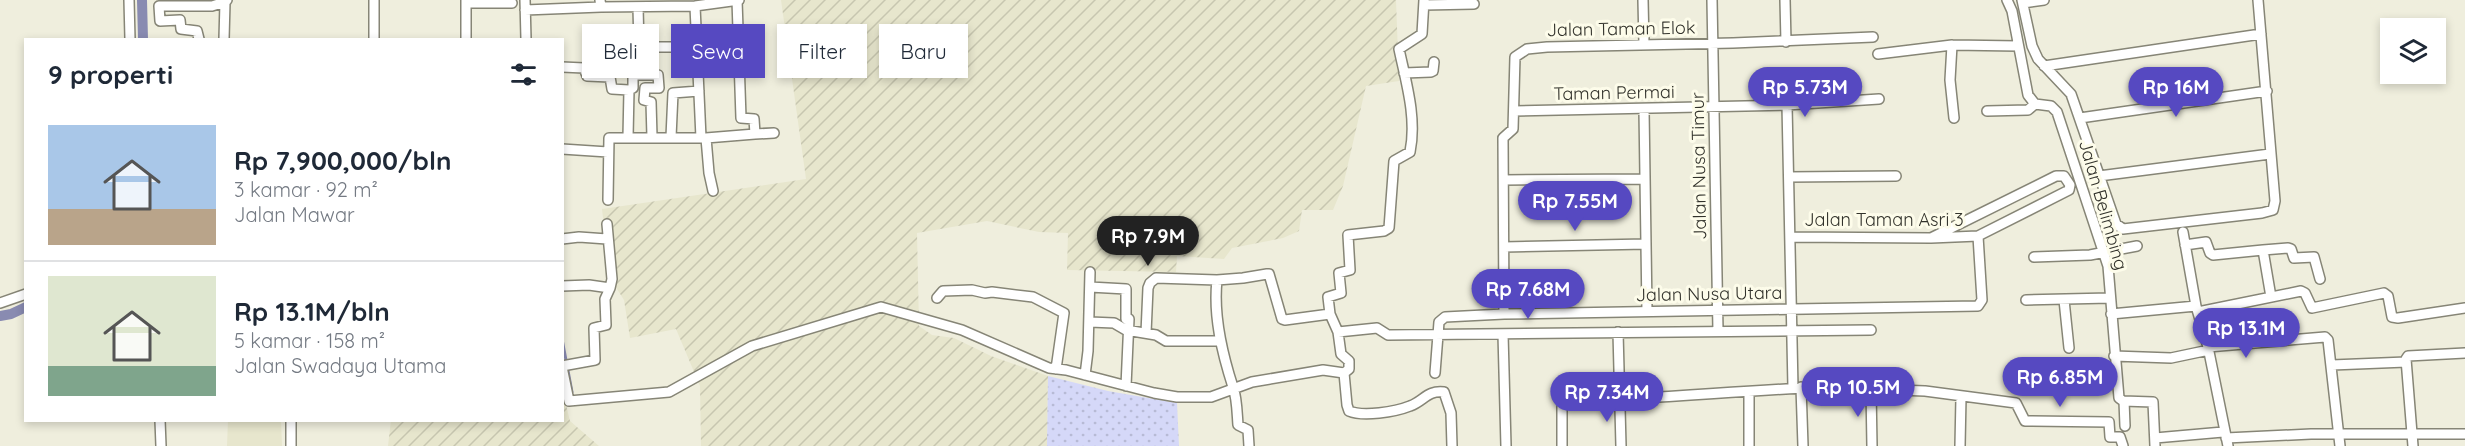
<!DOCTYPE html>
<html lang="id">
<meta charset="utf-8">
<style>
:root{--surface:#fff;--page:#f2f2f3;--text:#1f2937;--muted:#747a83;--line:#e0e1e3;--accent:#5649c1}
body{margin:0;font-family:Quicksand,sans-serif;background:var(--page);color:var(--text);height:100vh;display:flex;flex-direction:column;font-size:22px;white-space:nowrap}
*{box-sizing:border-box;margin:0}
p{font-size:20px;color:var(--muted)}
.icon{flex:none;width:33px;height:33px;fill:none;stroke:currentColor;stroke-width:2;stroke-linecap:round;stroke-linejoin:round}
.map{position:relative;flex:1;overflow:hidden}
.sheet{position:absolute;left:24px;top:38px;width:540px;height:384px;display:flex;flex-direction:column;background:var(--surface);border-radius:0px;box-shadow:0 3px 9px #0003}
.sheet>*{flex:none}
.top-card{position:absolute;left:582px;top:24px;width:570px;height:54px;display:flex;gap:12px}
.fabs{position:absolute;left:2380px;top:18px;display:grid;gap:12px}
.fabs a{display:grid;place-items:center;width:66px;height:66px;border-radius:0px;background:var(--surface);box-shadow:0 3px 9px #0003;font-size:30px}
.price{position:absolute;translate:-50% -51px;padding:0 14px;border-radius:21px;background:var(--accent);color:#fff;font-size:20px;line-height:39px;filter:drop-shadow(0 2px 3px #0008)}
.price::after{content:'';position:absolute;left:50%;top:36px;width:18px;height:14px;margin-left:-9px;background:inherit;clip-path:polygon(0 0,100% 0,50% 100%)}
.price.active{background:#222;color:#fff}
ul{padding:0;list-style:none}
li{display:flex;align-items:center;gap:18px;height:150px;padding:0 24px}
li+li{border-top:2px solid var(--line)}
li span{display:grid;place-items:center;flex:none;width:168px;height:120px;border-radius:0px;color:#555}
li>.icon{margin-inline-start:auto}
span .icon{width:72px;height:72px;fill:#fffc;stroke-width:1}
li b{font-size:26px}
h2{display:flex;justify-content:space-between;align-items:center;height:72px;padding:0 24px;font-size:26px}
.chip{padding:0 21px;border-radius:0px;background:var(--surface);box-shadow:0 3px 9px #0003;font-size:21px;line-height:54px}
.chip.active{background:var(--accent);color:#fff}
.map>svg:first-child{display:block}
</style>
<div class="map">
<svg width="2465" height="446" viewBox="0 0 2465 446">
<defs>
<pattern id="industrial-furrows" width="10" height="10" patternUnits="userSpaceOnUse" patternTransform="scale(1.5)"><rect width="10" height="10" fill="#e7e6cd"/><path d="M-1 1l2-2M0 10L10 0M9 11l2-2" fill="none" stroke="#c7c6b0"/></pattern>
<pattern id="green-dots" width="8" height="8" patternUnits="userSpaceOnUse" patternTransform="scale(1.5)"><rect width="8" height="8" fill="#d5d8f8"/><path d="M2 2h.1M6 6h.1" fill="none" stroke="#b7bad5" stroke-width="1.8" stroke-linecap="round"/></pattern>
</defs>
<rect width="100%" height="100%" fill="#efeedd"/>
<path fill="#e7e6cd" d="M228,420H281L282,446H227Z"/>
<path fill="url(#industrial-furrows)" d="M781,0H1396L1399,81L1366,86L1343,186L1333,210H1302L1299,231L1283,238L1232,248L1224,259L1177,256L1176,272L1067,270L1068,233L1039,232L987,221L917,233L919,326L932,335L954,338L991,356L1048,376L1047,446H701L700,386L676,329L630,338L624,300L610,278L602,209L806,179Z
M563,393L570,421L599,446H388L391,420H562Z"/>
<path fill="url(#green-dots)" d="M1048,376L1108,391L1177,403L1179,446H1047Z"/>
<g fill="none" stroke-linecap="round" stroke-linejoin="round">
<path stroke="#898bb1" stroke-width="3" d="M562,339L572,392"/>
<path stroke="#898bb1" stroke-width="10" d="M142,0L143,39
M0,316L11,314L26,307"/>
<g stroke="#868576" stroke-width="12">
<path id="minor" d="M129,0L130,39
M466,0V39
M525,0L526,39
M600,0L601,7L695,6L739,0
M1643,0L1644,45
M1712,0L1718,331
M1785,0L1786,42
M2007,0L2012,11L2028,95L2035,104L2051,106L2057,112L2108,266L2119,398L2123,401L2153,402L2155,446
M2022,0L2032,46L2038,59L2071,94L2116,224L2123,229L2262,213L2273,210L2275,201L2258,0
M466,3H512
M2023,3L2044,0
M1424,5L1474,4
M695,6L701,138
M638,7L639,47
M525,10L601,7
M199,39L197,31L181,29L180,20L160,21L159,6H212L225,2
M224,39L225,2L227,0
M374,39V0
M1952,45L1950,80L1954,118
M1878,54L1952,45L2018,46
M2044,66L2261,34
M562,67L584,68L587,76L610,77L612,89L629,90
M1404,73L1431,72L1433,71L1434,62
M638,74L639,47H697
M1787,105L1793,388
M1644,110L1647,311
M1514,111L1787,105L1879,99
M1987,111L2028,110L2035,104
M2080,118L2267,91
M755,134L774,133
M628,137L629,90L633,88V75H658L659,88H645L644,100L651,102L652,137
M671,137L673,93L699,91
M706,138L709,173L713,191
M562,149L608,152
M2099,176L2270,154
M1789,177L1896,176
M1504,180L1644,179
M608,200L609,138H706L755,134L754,119L741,118L737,0
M2183,232L2196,306L2208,347L2228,446
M1790,237L1931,238L1978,236L2069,190L2070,185L2064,176H2056L1931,238
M562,239L579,237L607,239
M2185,245L2206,242L2210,253L2213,255L2263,250L2271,297
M1504,247L1646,244
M2263,250L2288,248L2291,249L2294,258L2314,257L2320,279
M2034,257L2090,255L2137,246
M1217,280C1213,316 1222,353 1233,387C1237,398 1237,412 1238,425L1248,430L1249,446
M562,286L589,285L610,288L612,279L607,224
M1090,287L1126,289V319H1129L1126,386
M937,298L943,291L972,290L985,293L992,292L1033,297L1064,313L1056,369
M2026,300L2110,298
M2064,300L2069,348
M0,303L26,294
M2198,312L2301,291L2305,293L2312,308L2384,293L2388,296L2392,317L2398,318L2465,308
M1330,314L1328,297L1341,293L1339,273L1350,270L1348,235L1384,231L1389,228L1394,161L1410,152C1417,118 1406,82 1399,49L1422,34L1424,0
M1504,314L1503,138L1513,129L1515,57L1527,49L1547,47L1733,43L1873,37
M2111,314L2196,306
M1090,322L1114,323L1126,330L1156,335L1166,341H1220
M1338,332L1341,354L1349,361V369L1344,373
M1618,332L1621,446
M1146,333L1148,288L1150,283L1156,278L1217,280L1243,278L1267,274H1269L1282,319L1285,320L1330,314L1338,332L1377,328L1388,335L1871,330
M1503,334L1506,446
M2208,347L2325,337L2328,340L2340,446
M2114,356L2171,358L2209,350
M2332,365L2406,362
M562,366L595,360L594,328L606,325L605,299L610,288
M562,367L569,401L669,392L752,346L881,307L962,330L1049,368L1066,370L1154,393L1177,397H1211L1252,382L1323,370L1344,373L1347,405L1349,411C1363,417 1395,412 1410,406C1424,401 1427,390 1444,392L1451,413L1452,446
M1435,373L1439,322L1445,317L1504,314L1978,306L1982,300L1978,236
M1085,375L1088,351L1090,272
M1801,387L1803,446
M2124,401L2125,426
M160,420L161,446
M2155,438L2223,432
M2226,438L2311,434H2465
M291,446V420
M1562,446V407L1566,402L1570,401C1666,399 1761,388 1857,386
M1749,446V392
M1872,446L1871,389L1925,391L2016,403L2025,421L2109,422L2110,437H2120L2123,446
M1960,446L1961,397
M2413,446L2406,359L2408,356L2465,353"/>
</g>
<use href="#minor" stroke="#fff" stroke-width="9"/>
</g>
<g text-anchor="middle" stroke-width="6" stroke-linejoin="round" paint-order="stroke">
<g font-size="18" fill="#32322b" stroke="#fdfcea">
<text transform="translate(1621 29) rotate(-1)" y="6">Jalan Taman Elok</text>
<text transform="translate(1614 93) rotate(-1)" y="6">Taman Permai</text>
<text transform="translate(1699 166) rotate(-91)" y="6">Jalan Nusa Timur</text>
<text transform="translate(2103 205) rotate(74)" y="6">Jalan Belimbing</text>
<text x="1884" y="226">Jalan Taman Asri 3</text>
<text transform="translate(1709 294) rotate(-1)" y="6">Jalan Nusa Utara</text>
</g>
</g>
</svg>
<div class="fabs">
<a><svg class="icon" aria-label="layers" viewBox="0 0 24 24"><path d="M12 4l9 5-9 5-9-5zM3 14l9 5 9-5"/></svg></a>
</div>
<b class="price" style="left:1805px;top:118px">Rp 5.73M</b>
<b class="price" style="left:2176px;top:118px">Rp 16M</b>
<b class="price" style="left:1575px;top:232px">Rp 7.55M</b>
<b class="price active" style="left:1148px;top:267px">Rp 7.9M</b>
<b class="price" style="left:1528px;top:320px">Rp 7.68M</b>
<b class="price" style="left:2246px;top:359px">Rp 13.1M</b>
<b class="price" style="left:2060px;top:408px">Rp 6.85M</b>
<b class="price" style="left:1858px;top:418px">Rp 10.5M</b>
<b class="price" style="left:1607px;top:423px">Rp 7.34M</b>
<div class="top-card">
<a class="chip">Beli</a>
<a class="chip active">Sewa</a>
<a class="chip">Filter</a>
<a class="chip">Baru</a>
</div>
<section class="sheet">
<h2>9 properti<svg class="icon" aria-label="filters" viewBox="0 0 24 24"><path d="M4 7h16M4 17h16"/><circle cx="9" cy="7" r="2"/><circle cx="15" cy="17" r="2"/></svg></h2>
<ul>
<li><span style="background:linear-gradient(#a9c7e8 70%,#b9a48a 0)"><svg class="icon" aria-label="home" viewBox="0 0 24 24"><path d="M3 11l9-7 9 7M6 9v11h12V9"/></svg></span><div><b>Rp 7,900,000/bln</b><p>3 kamar · 92 m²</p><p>Jalan Mawar</p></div></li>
<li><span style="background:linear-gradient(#dfe7d0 75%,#7fa58c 0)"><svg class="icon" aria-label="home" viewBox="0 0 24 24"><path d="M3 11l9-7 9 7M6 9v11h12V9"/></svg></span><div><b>Rp 13.1M/bln</b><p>5 kamar · 158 m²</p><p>Jalan Swadaya Utama</p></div></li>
</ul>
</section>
</div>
